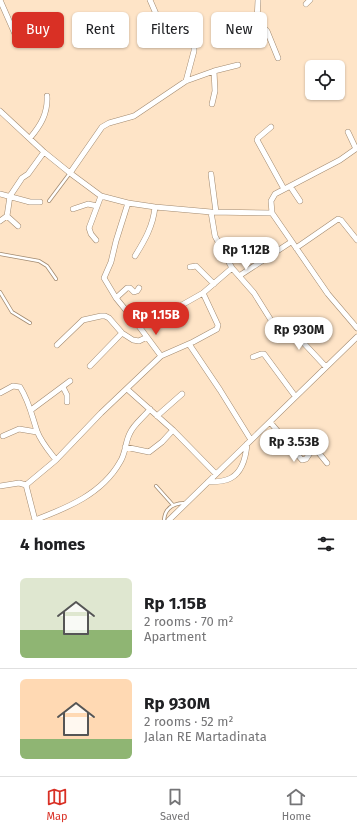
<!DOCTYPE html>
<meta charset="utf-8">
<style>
:root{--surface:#fff;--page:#f6f6f6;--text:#202124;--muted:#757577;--line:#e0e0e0;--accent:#d93025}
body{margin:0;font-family:"Fira Sans",sans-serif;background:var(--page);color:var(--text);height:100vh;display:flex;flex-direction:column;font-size:15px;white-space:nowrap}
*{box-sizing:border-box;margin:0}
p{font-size:13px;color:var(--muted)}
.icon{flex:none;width:22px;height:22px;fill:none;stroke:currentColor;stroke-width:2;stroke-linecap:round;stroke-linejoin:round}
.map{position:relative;height:520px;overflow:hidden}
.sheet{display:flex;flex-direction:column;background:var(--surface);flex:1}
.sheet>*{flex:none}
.banner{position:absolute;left:12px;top:12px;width:333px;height:36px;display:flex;gap:8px}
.controls{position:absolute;left:305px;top:60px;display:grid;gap:8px}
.controls a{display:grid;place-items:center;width:40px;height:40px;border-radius:6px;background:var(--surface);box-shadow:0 1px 3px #0004;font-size:20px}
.price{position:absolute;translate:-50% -34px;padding:0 9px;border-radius:14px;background:#fff;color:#222;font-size:13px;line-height:26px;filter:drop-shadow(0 1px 2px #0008)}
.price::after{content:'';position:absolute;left:50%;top:24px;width:12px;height:9px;margin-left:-6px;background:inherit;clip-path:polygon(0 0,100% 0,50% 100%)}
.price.active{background:var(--accent);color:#fff}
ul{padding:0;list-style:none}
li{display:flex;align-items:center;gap:12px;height:100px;padding:0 20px}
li+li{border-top:1px solid var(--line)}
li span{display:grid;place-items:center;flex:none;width:112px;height:80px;border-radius:6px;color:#555}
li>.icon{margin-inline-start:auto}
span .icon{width:48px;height:48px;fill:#fffc;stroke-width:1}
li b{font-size:17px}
h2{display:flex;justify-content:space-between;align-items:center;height:48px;padding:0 20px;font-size:17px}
.tag{padding:0 14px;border-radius:6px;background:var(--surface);box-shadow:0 1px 3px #0004;font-size:14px;line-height:36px}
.tag.active{background:var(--accent);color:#fff}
.tabs{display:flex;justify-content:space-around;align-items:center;height:56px;border-top:1px solid var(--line);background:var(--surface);font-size:11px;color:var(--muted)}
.tabs a{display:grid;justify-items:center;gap:2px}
.tabs .active{color:var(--accent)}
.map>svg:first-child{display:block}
</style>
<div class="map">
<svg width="357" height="520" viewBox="0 0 357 520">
<rect width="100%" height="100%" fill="#fee4c7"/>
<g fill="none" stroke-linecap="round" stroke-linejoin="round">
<g stroke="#a28a70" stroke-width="4">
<path id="service" d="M49,201L70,173
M0,254L39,261L47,266L56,279
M0,292L12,312L30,323
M156,486L173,505
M164,520C165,507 174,503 186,503"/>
</g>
<g stroke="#a28a70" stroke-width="6">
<path id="minor" d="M0,0L15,34
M150,0L160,23H186L188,24L194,45V51L186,81
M306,4L310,0
M257,21L267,31L278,58
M250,28L257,21L258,0
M212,104L215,91L214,71
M0,111L44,152L70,173L101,196L128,203L155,207L211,212L272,213
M271,127L258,138L257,140L284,189
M348,132L356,149
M30,138C41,125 48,113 47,96
M357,148L340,160L275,194L271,201L272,213L328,294L357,328
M70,173L102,127L109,123L134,116L186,81L214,71L238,65
M211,174L216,212
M290,186L300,201
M0,194L30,202H40
M128,203L116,241L111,262L104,278L116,298L138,325L161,356
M73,209L88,204L97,206
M211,212L215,236L232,268L254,293L274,325L282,323H285L326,367
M7,216L18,226
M0,221L7,216L10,196L22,178L28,174L44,152
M96,240L91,234L89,228L101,196
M296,248L338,219L341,220L357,240
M135,256C145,240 153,226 155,207
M190,267L196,266L214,284
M239,276L291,242
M116,298L127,288H130L134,292L137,291L139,288
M138,325L166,314L203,293
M189,344L220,390L251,440
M57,345L83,320L101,316H105L109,318L122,333L133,340L139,341L147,337
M253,357L261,354H264L295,396
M90,366L122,333
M63,387L67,395V402
M127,389L173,430L216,474
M0,393L13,386L20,387C29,401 32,416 37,431C41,442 49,451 56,460
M31,410L70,381
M157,416L182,394
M270,422L302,460L306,459L316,444L322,439
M3,436L19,429L37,432
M125,447L149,452L162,442L173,430
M314,447L327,463
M208,482C215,482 224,482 231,478C242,472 246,456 247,444
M26,485L56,460L101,413L161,356L193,342L217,329L218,325L217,323L203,293L232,268
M26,485L35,520
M0,486L19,483L26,485
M35,520C67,508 102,494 120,462C126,453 125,442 130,433C134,424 144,417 150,409
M169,520L357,337"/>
</g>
<use href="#service" stroke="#fff" stroke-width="2.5"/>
<use href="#minor" stroke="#fff" stroke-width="5"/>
</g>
</svg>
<div class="controls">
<a><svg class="icon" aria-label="locate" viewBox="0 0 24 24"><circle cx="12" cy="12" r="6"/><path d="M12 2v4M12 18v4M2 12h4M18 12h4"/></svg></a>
</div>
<b class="price" style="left:246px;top:271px">Rp 1.12B</b>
<b class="price active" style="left:156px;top:336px">Rp 1.15B</b>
<b class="price" style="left:299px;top:351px">Rp 930M</b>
<b class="price" style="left:294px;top:463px">Rp 3.53B</b>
<div class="banner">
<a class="tag active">Buy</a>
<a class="tag">Rent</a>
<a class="tag">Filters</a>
<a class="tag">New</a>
</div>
</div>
<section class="sheet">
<h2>4 homes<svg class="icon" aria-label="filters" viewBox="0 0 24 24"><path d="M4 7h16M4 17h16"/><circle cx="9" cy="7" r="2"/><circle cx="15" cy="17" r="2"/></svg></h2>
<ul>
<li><span style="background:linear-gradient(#dfe7d0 65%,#8fb573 0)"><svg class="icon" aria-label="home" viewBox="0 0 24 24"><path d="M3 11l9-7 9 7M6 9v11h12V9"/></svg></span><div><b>Rp 1.15B</b><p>2 rooms · 70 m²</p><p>Apartment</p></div></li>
<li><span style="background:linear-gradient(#ffd9b3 75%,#8fb573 0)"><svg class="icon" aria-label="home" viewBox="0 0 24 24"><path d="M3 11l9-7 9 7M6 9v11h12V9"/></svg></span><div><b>Rp 930M</b><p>2 rooms · 52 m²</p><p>Jalan RE Martadinata</p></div></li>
</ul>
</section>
<nav class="tabs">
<a class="active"><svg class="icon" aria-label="map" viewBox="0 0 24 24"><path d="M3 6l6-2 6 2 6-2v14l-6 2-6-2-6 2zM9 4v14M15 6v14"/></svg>Map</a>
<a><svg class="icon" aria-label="saved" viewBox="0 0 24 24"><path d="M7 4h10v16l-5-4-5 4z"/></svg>Saved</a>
<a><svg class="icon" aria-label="home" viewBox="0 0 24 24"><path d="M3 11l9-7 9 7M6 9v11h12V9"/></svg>Home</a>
</nav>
